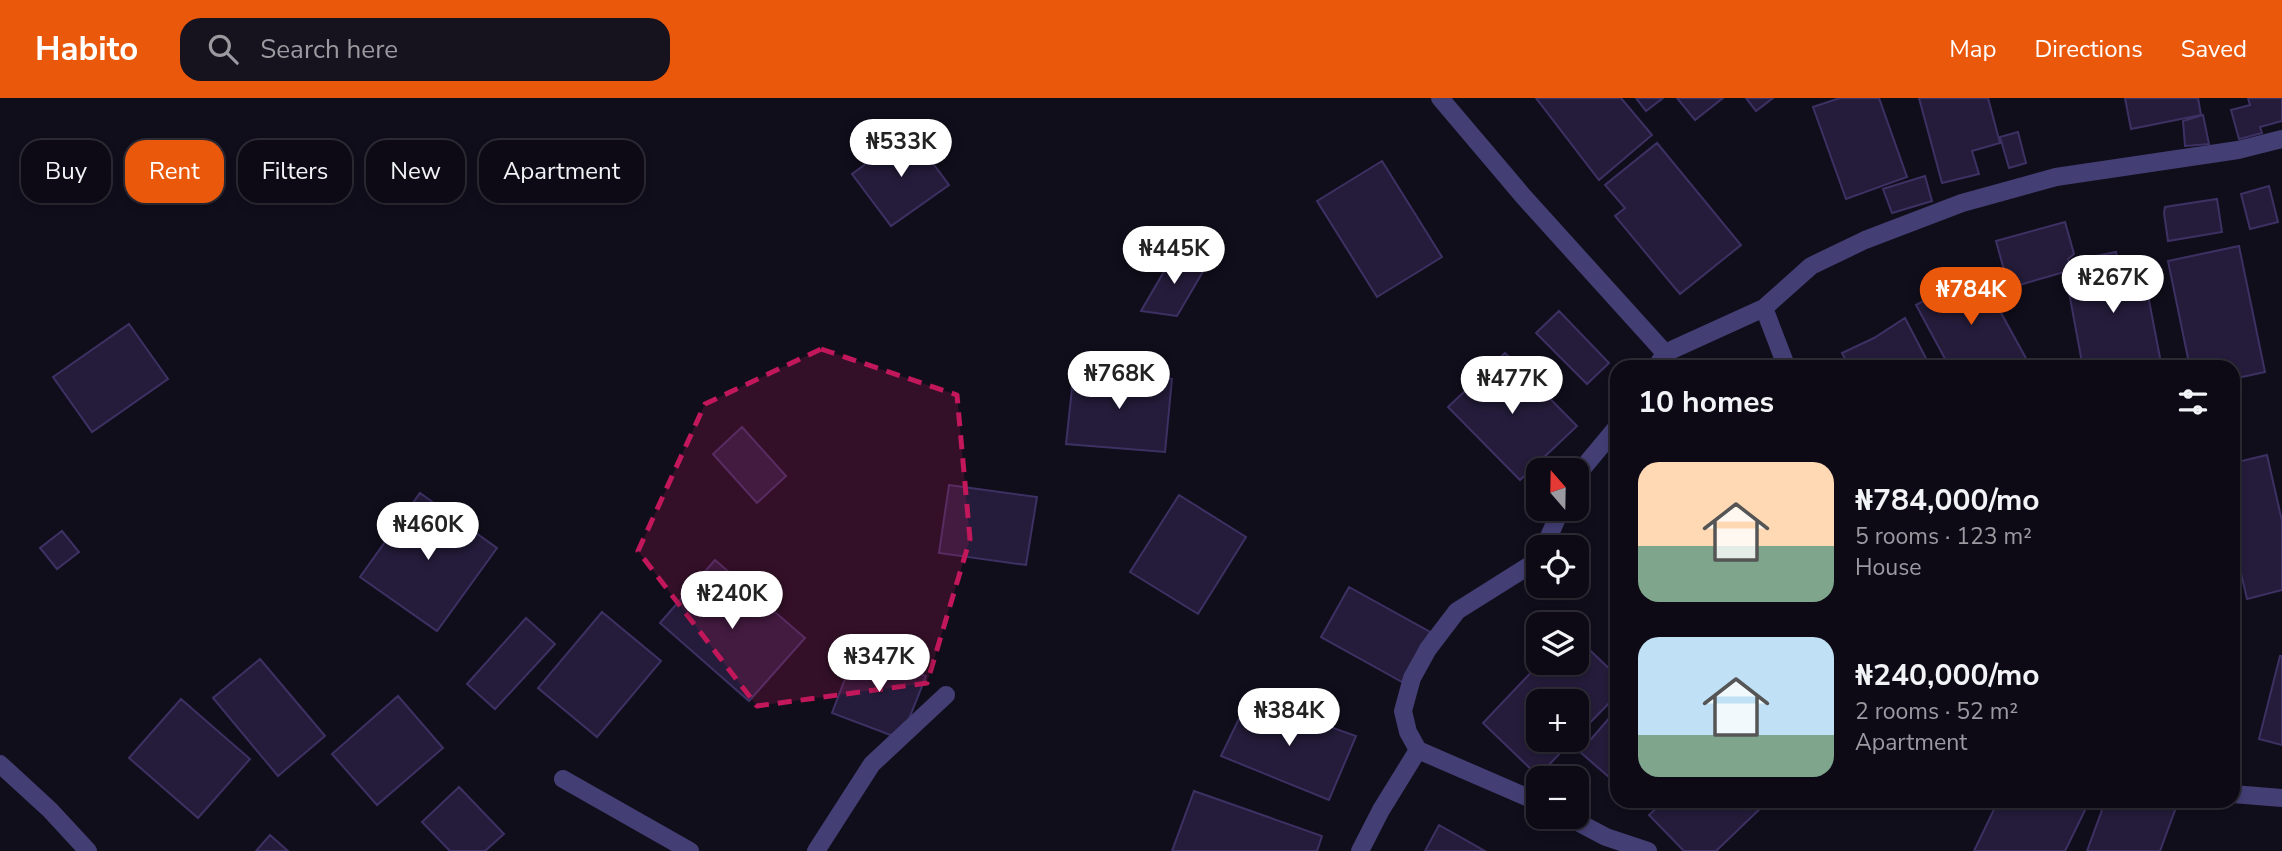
<!DOCTYPE html>
<meta charset="utf-8">
<style>
:root{--surface:#0d0a15;--page:#16131e;--text:#f1f3f6;--muted:#9a9aa0;--line:#2d2b34;--accent:#ea580c}
body{margin:0;font-family:"Nunito Sans",sans-serif;background:var(--page);color:var(--text);height:100vh;display:flex;flex-direction:column;font-size:26px;white-space:nowrap}
*{box-sizing:border-box;margin:0}
p{font-size:23px;color:var(--muted)}
.icon{flex:none;width:38px;height:38px;fill:none;stroke:currentColor;stroke-width:2;stroke-linecap:round;stroke-linejoin:round}
.map{position:relative;flex:1;overflow:hidden}
.drawer{position:absolute;left:1610px;top:262px;width:630px;height:448px;display:flex;flex-direction:column;background:var(--surface);border-radius:21px;box-shadow:0 4px 10px #0003,0 0 0 2px var(--line)}
.drawer>*{flex:none}
.banner{position:absolute;left:21px;top:42px;width:665px;height:63px;display:flex;gap:14px}
.needle{width:46px;rotate:340deg}
.tools{position:absolute;left:1526px;top:360px;display:grid;gap:14px}
.tools a{display:grid;place-items:center;width:63px;height:63px;border-radius:14px;background:var(--surface);box-shadow:0 4px 10px #0003,0 0 0 2px var(--line);font-size:35px}
.price{position:absolute;translate:-50% -60px;padding:0 16px;border-radius:24px;background:#fff;color:#222;font-size:23px;line-height:46px;filter:drop-shadow(0 2px 4px #0008)}
.price::after{content:'';position:absolute;left:50%;top:42px;width:21px;height:16px;margin-left:-10px;background:inherit;clip-path:polygon(0 0,100% 0,50% 100%)}
.price.selected{background:var(--accent);color:#fff}
ul{padding:0;list-style:none}
li{display:flex;align-items:center;gap:21px;height:175px;padding:0 28px}
li span{display:grid;place-items:center;flex:none;width:196px;height:140px;border-radius:21px;color:#555}
li>.icon{margin-inline-start:auto}
span .icon{width:84px;height:84px;fill:#fffc;stroke-width:1}
li b{font-size:30px}
h2{display:flex;justify-content:space-between;align-items:center;height:84px;padding:0 28px;font-size:30px}
.pill{padding:0 24px;border-radius:21px;background:var(--surface);box-shadow:0 4px 10px #0003,0 0 0 2px var(--line);font-size:24px;line-height:63px}
.pill.selected{background:var(--accent);color:#fff}
header{display:flex;align-items:center;gap:42px;box-sizing:border-box;height:98px;padding:0 35px;background:var(--accent);color:#fff}
header strong{font-size:33px}
nav{display:flex;gap:38px;margin-inline-start:auto;font-size:24px}
.search{width:490px;height:63px;background:var(--page);display:flex;align-items:center;gap:18px;box-sizing:border-box;padding:0 24px;border-radius:21px;color:var(--muted);font-size:26px}
.map>svg:first-child{display:block}
</style>
<header>
<strong>Habito</strong>
<div class="search"><svg class="icon" aria-label="search" viewBox="0 0 24 24"><circle cx="10" cy="10" r="6"/><path d="M15 15l6 6"/></svg>Search here</div>
<nav><a>Map</a><a>Directions</a><a>Saved</a></nav>
</header>
<div class="map">
<svg width="2282" height="753" viewBox="0 0 2282 753">
<rect width="100%" height="100%" fill="#110e1c"/>
<path fill="#241c3a" stroke="#3d3163" stroke-width="2" d="M1536,0H1621L1652,37L1599,82Z
M1636,0H1663L1646,13Z
M1677,0H1723L1695,22Z
M1746,0H1773L1756,13Z
M1840,0H1879L1907,79L1846,101L1813,9Z
M1919,0H1988L2000,45L1972,53L1979,76L1942,85Z
M2125,0H2198L2201,17L2131,31Z
M2248,0H2282V23L2260,29L2262,35L2239,41L2231,12L2250,7Z
M2203,17L2209,46L2185,48L2183,23Z
M910,34L949,87L891,128L852,76Z
M2018,34L2026,65L2009,70L2000,39Z
M1657,45L1741,147L1680,196L1615,118L1625,110L1605,87Z
M1382,63L1442,159L1377,199L1317,103Z
M1925,78L1932,103L1892,115L1883,91Z
M2269,88L2278,124L2250,131L2241,96Z
M2217,101L2222,134L2168,143L2164,115L2165,109Z
M2065,124L2074,156L2068,161L2071,172L2009,190L1996,143Z
M2239,148L2265,274L2233,281V270H2190L2168,163Z
M1176,153L1205,170L1177,218L1141,213Z
M2116,154L2119,170L2142,166L2161,265L2136,270H2083L2066,178L2089,173L2086,160Z
M1978,173L2028,264L2019,270H1950L1916,207Z
M1559,213L1609,265L1587,286L1536,235Z
M1905,220L1931,270H1850L1842,255L1874,240Z
M129,226L168,281L92,334L53,279Z
M1505,255L1577,328L1520,382L1448,309Z
M1074,272L1172,281L1165,354L1066,346Z
M742,329L786,378L757,405L713,356Z
M2267,357L2282,423V492L2247,501L2233,440V365Z
M949,387L1037,399L1026,467L939,455Z
M420,395L497,450L437,533L360,479Z
M1179,397L1246,439L1198,516L1130,474Z
M62,433L79,454L57,471L40,450Z
M715,462L805,540L749,603L660,525Z
M1349,489L1430,534L1402,584L1321,539Z
M602,514L661,563L597,639L538,590Z
M526,520L555,546L495,611L467,586Z
M1577,540L1617,578V597L1577,638V604H1538V642H1573L1538,678L1483,625L1540,565H1577Z
M856,552L926,578L901,641L832,615Z
M2280,558H2282V647L2259,641Z
M260,561L325,638L278,678L213,600Z
M398,598L443,650L377,707L332,656Z
M1249,600L1356,638L1329,702L1221,658Z
M181,601L250,661L198,720L129,660Z
M1617,611V686L1580,654Z
M2233,628H2239L2240,660H2233Z
M459,689L504,736L485,753H450L422,724Z
M1194,693L1322,738L1317,753H1172Z
M1663,704H1763L1765,706L1716,753H1684L1649,717Z
M2008,704H2089L2065,753H1974L1997,705L2005,709Z
M2105,704H2178L2160,753H2087Z
M1439,727L1485,753H1425Z
M270,737L288,753H256Z"/>
<g fill="none" stroke-linecap="round" stroke-linejoin="round">
<path stroke="#433f75" stroke-width="18" d="M1440,0L1523,98L1665,255
M1764,210L1787,270
M1656,270L1665,255L1764,210L1811,168L1865,142L1962,105L2056,79L2238,52L2282,41
M1577,377L1617,329
M1544,450L1561,411
M1538,462L1457,513L1428,551L1412,580L1403,613L1408,634L1418,652L1538,704
M0,666L50,712L88,753
M563,681L690,753
M2233,696L2282,700
M1568,719L1606,739L1648,753
M816,753L872,666L946,597
M1360,753L1381,712L1418,652"/>
</g>
<path fill="#c2185b" fill-opacity="0.2" stroke="#c2185b" stroke-width="5" stroke-dasharray="14 9" stroke-linejoin="round" d="M821,251L957,297L970,441L927,585L757,608L638,453L705,306Z"/>
</svg>
<div class="tools">
<a><svg class="needle" viewBox="-14 -14 28 28"><path d="M0-13l5 13h-10z" fill="#e53935"/><path d="M0 13l5-13h-10z" fill="#9a9aa0"/></svg></a>
<a><svg class="icon" aria-label="locate" viewBox="0 0 24 24"><circle cx="12" cy="12" r="6"/><path d="M12 2v4M12 18v4M2 12h4M18 12h4"/></svg></a>
<a><svg class="icon" aria-label="layers" viewBox="0 0 24 24"><path d="M12 4l9 5-9 5-9-5zM3 14l9 5 9-5"/></svg></a>
<a>+</a>
<a>−</a>
</div>
<b class="price" style="left:901px;top:81px">₦533K</b>
<b class="price" style="left:1174px;top:188px">₦445K</b>
<b class="price" style="left:2113px;top:217px">₦267K</b>
<b class="price selected" style="left:1971px;top:229px">₦784K</b>
<b class="price" style="left:1119px;top:313px">₦768K</b>
<b class="price" style="left:1512px;top:318px">₦477K</b>
<b class="price" style="left:428px;top:464px">₦460K</b>
<b class="price" style="left:732px;top:533px">₦240K</b>
<b class="price" style="left:879px;top:596px">₦347K</b>
<b class="price" style="left:1289px;top:650px">₦384K</b>
<div class="banner">
<a class="pill">Buy</a>
<a class="pill selected">Rent</a>
<a class="pill">Filters</a>
<a class="pill">New</a>
<a class="pill">Apartment</a>
</div>
<section class="drawer">
<h2>10 homes<svg class="icon" aria-label="filters" viewBox="0 0 24 24"><path d="M4 7h16M4 17h16"/><circle cx="9" cy="7" r="2"/><circle cx="15" cy="17" r="2"/></svg></h2>
<ul>
<li><span style="background:linear-gradient(#ffd9b3 60%,#7fa58c 0)"><svg class="icon" aria-label="home" viewBox="0 0 24 24"><path d="M3 11l9-7 9 7M6 9v11h12V9"/></svg></span><div><b>₦784,000/mo</b><p>5 rooms · 123 m²</p><p>House</p></div></li>
<li><span style="background:linear-gradient(#bfe0f5 70%,#7fa58c 0)"><svg class="icon" aria-label="home" viewBox="0 0 24 24"><path d="M3 11l9-7 9 7M6 9v11h12V9"/></svg></span><div><b>₦240,000/mo</b><p>2 rooms · 52 m²</p><p>Apartment</p></div></li>
</ul>
</section>
</div>
